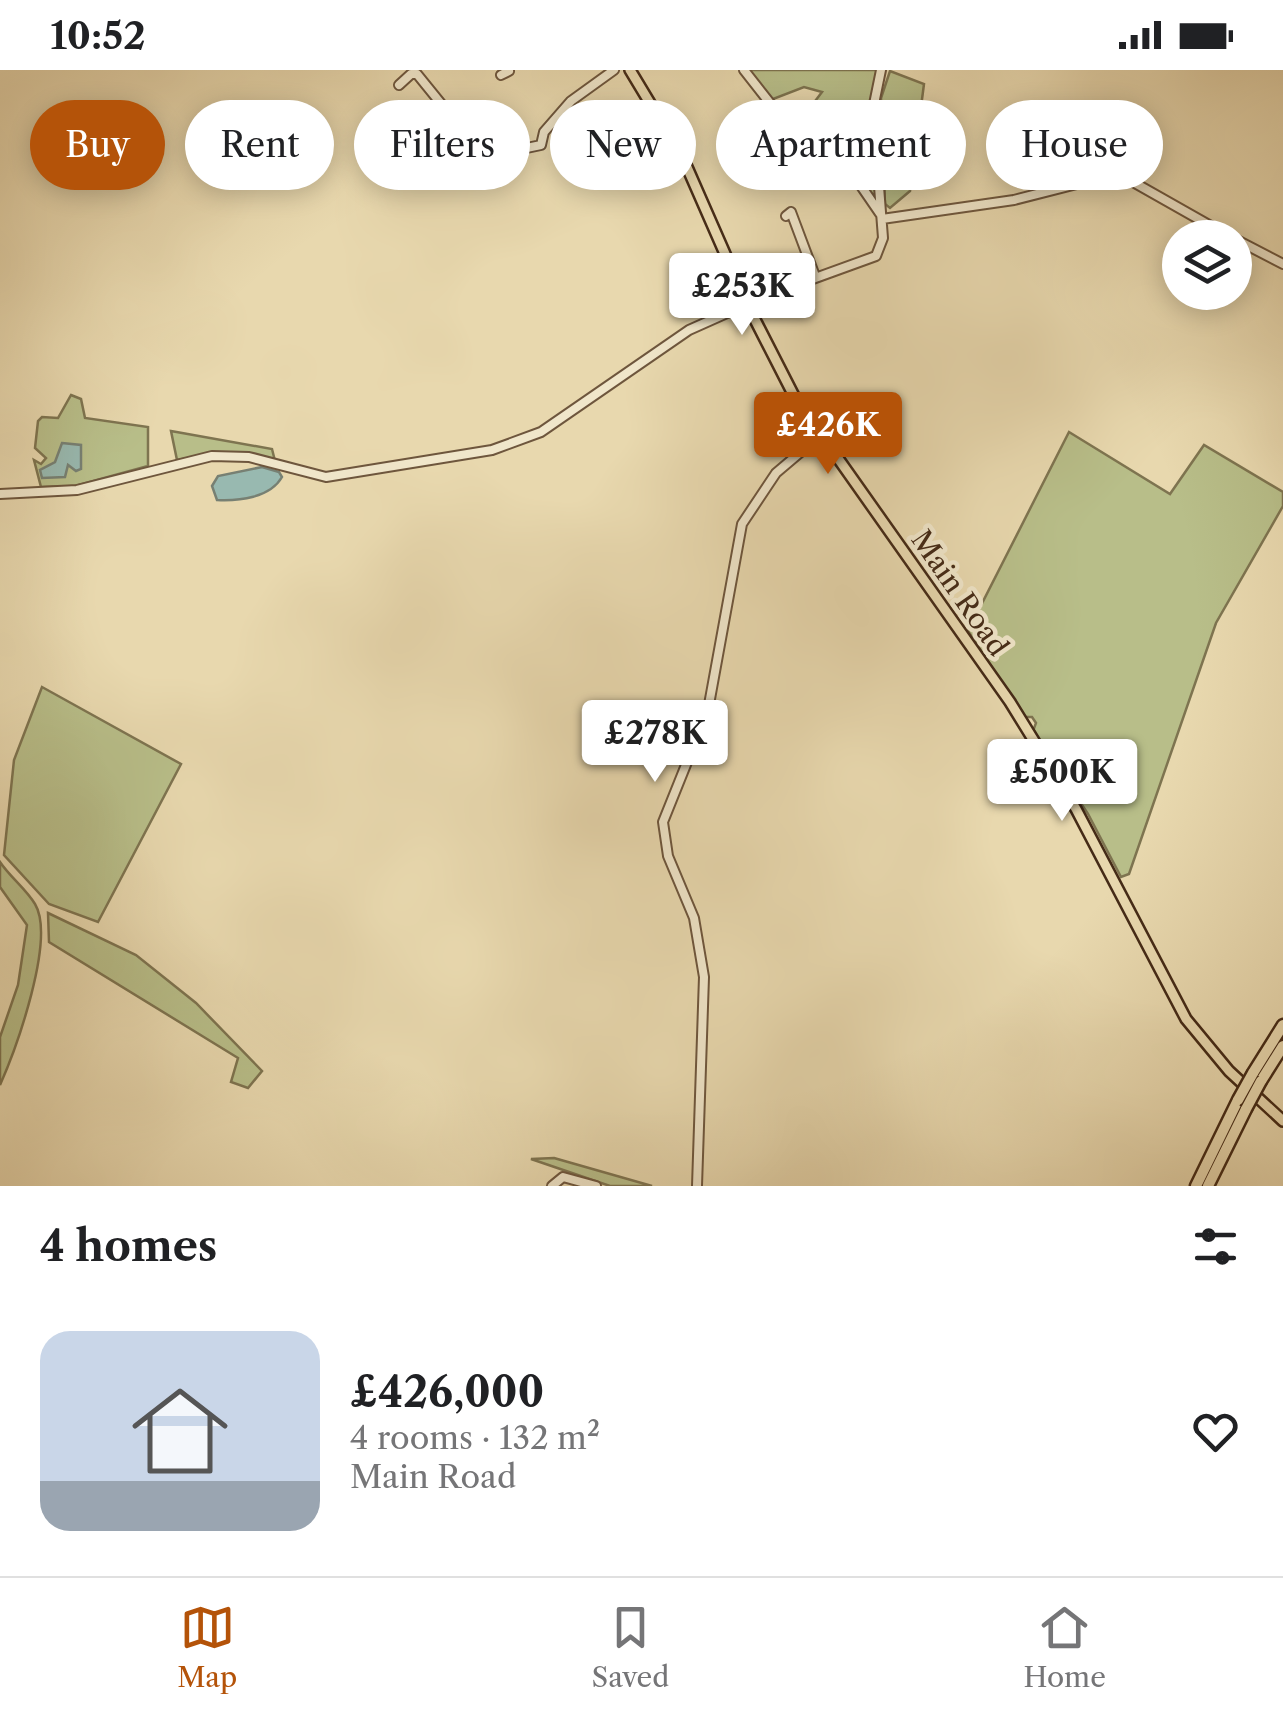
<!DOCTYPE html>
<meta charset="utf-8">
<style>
:root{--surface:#fff;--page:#f2f2f2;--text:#202124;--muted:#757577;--line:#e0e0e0;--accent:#b45309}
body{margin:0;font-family:"Libre Caslon Text",serif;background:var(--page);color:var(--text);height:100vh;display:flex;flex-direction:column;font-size:38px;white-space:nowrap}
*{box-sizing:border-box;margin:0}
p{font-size:32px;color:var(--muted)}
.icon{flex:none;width:55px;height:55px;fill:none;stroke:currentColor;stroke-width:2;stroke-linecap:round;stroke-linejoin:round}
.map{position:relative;height:1116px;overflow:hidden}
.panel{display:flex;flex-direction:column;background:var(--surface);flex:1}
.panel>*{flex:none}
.banner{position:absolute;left:30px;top:30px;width:1225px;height:90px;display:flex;gap:20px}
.tools{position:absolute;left:1162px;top:150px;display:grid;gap:20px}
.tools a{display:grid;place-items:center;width:90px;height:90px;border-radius:50%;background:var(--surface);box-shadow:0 5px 25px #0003;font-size:50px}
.price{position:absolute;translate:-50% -85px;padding:0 22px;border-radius:10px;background:#fff;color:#222;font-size:32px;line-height:65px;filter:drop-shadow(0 2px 5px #0008)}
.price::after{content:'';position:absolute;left:50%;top:60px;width:30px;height:22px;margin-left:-15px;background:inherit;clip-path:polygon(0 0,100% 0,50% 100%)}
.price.selected{background:var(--accent);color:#fff}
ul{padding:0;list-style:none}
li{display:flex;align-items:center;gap:30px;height:250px;padding:0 40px}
li span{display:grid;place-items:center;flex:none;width:280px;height:200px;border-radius:30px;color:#555}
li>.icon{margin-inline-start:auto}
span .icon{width:120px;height:120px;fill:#fffc;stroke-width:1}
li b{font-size:42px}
h2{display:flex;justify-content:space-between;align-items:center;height:120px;padding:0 40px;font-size:42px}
.pill{padding:0 35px;border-radius:45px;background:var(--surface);box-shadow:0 5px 25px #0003;font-size:35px;line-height:90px}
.pill.selected{background:var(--accent);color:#fff}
.status{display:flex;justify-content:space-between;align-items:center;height:70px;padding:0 50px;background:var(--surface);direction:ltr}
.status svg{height:28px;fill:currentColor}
.menu{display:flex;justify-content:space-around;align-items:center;height:140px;border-top:2px solid var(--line);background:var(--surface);font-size:28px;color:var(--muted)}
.menu a{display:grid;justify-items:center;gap:5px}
.menu .selected{color:var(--accent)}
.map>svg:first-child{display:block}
</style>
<div class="status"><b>10:52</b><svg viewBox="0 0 49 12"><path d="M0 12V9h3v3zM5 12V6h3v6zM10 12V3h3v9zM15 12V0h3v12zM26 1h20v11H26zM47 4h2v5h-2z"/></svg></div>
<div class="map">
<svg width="1283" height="1116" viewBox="0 0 1283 1116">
<rect width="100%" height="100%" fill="#e8d8ae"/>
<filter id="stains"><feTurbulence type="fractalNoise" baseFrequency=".002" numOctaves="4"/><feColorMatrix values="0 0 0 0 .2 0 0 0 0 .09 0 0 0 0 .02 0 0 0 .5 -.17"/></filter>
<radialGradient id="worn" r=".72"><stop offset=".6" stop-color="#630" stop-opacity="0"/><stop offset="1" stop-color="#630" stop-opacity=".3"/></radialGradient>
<path fill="#b8be89" stroke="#7e7450" stroke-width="2.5" d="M747,0H878L870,40L877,134L857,105L797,55L822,22L804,17L768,31Z
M890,1L924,14L910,121L890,138L885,134L881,28Z
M71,325L81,329L85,348L148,357V396L75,416L41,417L34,390L41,394L46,388L35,378L38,351L42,347L58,348Z
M171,361L272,379L275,391L211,384L177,390Z
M1069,362L1170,424L1204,375L1283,422V436L1216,553L1129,804L1121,807L1088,744L1033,661L1036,653L1032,647H1024L968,561Z
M42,617L181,694L98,852L49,834L4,785L14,690Z
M0,792C10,807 26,819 35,834C56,869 16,979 0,1015V967L18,915L27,855L0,817Z
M48,843L136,885L196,933L262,1001L248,1018L231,1012L238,988L49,872Z
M554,1088L652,1116H610L531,1089Z"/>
<path fill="#98b9b0" stroke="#778073" stroke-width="2.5" d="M62,373L81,375V399L76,401L68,395L65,407L42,408L40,400L55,392Z
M262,397L279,402L282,407C270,428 239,431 217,430L212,416L218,406Z"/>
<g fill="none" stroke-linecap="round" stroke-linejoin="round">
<g stroke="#6e563d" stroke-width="12">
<path id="minor" d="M744,0L777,42L846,94L881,145
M501,5L509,1
M399,15L411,4H417L447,41L498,84L541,75L544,62L571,31L614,0
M472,111L494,83
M786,146L791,142L815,206
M882,149L1014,130L1112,105L1126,108L1232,168
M1235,169L1283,194
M0,424L77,420L212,386L249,387L326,407L492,380L541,362L689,260L763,227L876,186L883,168L873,39L881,0
M552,1116L563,1107L596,1116
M697,1116L704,907L694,848L668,786L663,752L708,640L742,454L776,403L822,364"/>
</g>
<g stroke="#452b17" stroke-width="14">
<path id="major" d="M630,0L683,88L747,234L794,326L1010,632L1076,739L1186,949L1229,1001L1283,1051"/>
</g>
<g stroke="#452b17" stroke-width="15">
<path id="highway" d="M1253,1003L1283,955
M1261,1011L1283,976
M1196,1116L1238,1030
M1208,1116L1246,1039"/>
</g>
<use href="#minor" stroke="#f0e6ca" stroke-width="8"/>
<use href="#major" stroke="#e8d8ae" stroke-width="9"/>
<use href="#highway" stroke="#e8d8ae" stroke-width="10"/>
<g stroke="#452b17" stroke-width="15" stroke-linecap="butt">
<path id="highway-bridge" d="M1238,1030L1253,1003
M1246,1039L1261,1011"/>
</g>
<use href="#highway-bridge" stroke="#e8d8ae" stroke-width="10"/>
</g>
<g text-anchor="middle" stroke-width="9" stroke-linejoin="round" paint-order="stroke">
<g font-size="28" fill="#452b17" stroke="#f0e6ca">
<text transform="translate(960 523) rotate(55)" y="10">Main Road</text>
</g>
</g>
<rect width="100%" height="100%" filter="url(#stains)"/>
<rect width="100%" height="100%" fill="url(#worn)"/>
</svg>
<div class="tools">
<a><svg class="icon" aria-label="layers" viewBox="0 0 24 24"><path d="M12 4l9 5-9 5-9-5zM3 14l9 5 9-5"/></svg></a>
</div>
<b class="price" style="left:742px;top:268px">£253K</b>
<b class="price selected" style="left:828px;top:407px">£426K</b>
<b class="price" style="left:655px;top:715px">£278K</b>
<b class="price" style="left:1062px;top:754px">£500K</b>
<div class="banner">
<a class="pill selected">Buy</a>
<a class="pill">Rent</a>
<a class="pill">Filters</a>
<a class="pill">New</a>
<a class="pill">Apartment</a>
<a class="pill">House</a>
</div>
</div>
<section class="panel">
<h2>4 homes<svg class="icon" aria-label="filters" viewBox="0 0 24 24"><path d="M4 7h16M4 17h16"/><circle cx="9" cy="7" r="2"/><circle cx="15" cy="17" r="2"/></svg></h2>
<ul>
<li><span style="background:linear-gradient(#c9d6e8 75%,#9aa5b1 0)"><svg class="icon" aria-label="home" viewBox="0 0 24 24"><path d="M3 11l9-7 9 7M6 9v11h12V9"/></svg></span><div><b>£426,000</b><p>4 rooms · 132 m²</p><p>Main Road</p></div><svg class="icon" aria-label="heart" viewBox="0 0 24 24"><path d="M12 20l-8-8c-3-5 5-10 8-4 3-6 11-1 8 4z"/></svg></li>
</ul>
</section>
<nav class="menu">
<a class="selected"><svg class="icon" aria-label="map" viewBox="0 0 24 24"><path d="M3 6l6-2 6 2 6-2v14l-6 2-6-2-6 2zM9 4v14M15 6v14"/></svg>Map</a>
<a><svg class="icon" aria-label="saved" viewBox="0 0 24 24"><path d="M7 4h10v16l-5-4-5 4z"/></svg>Saved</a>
<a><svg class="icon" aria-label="home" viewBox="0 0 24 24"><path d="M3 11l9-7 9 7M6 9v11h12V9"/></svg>Home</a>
</nav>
